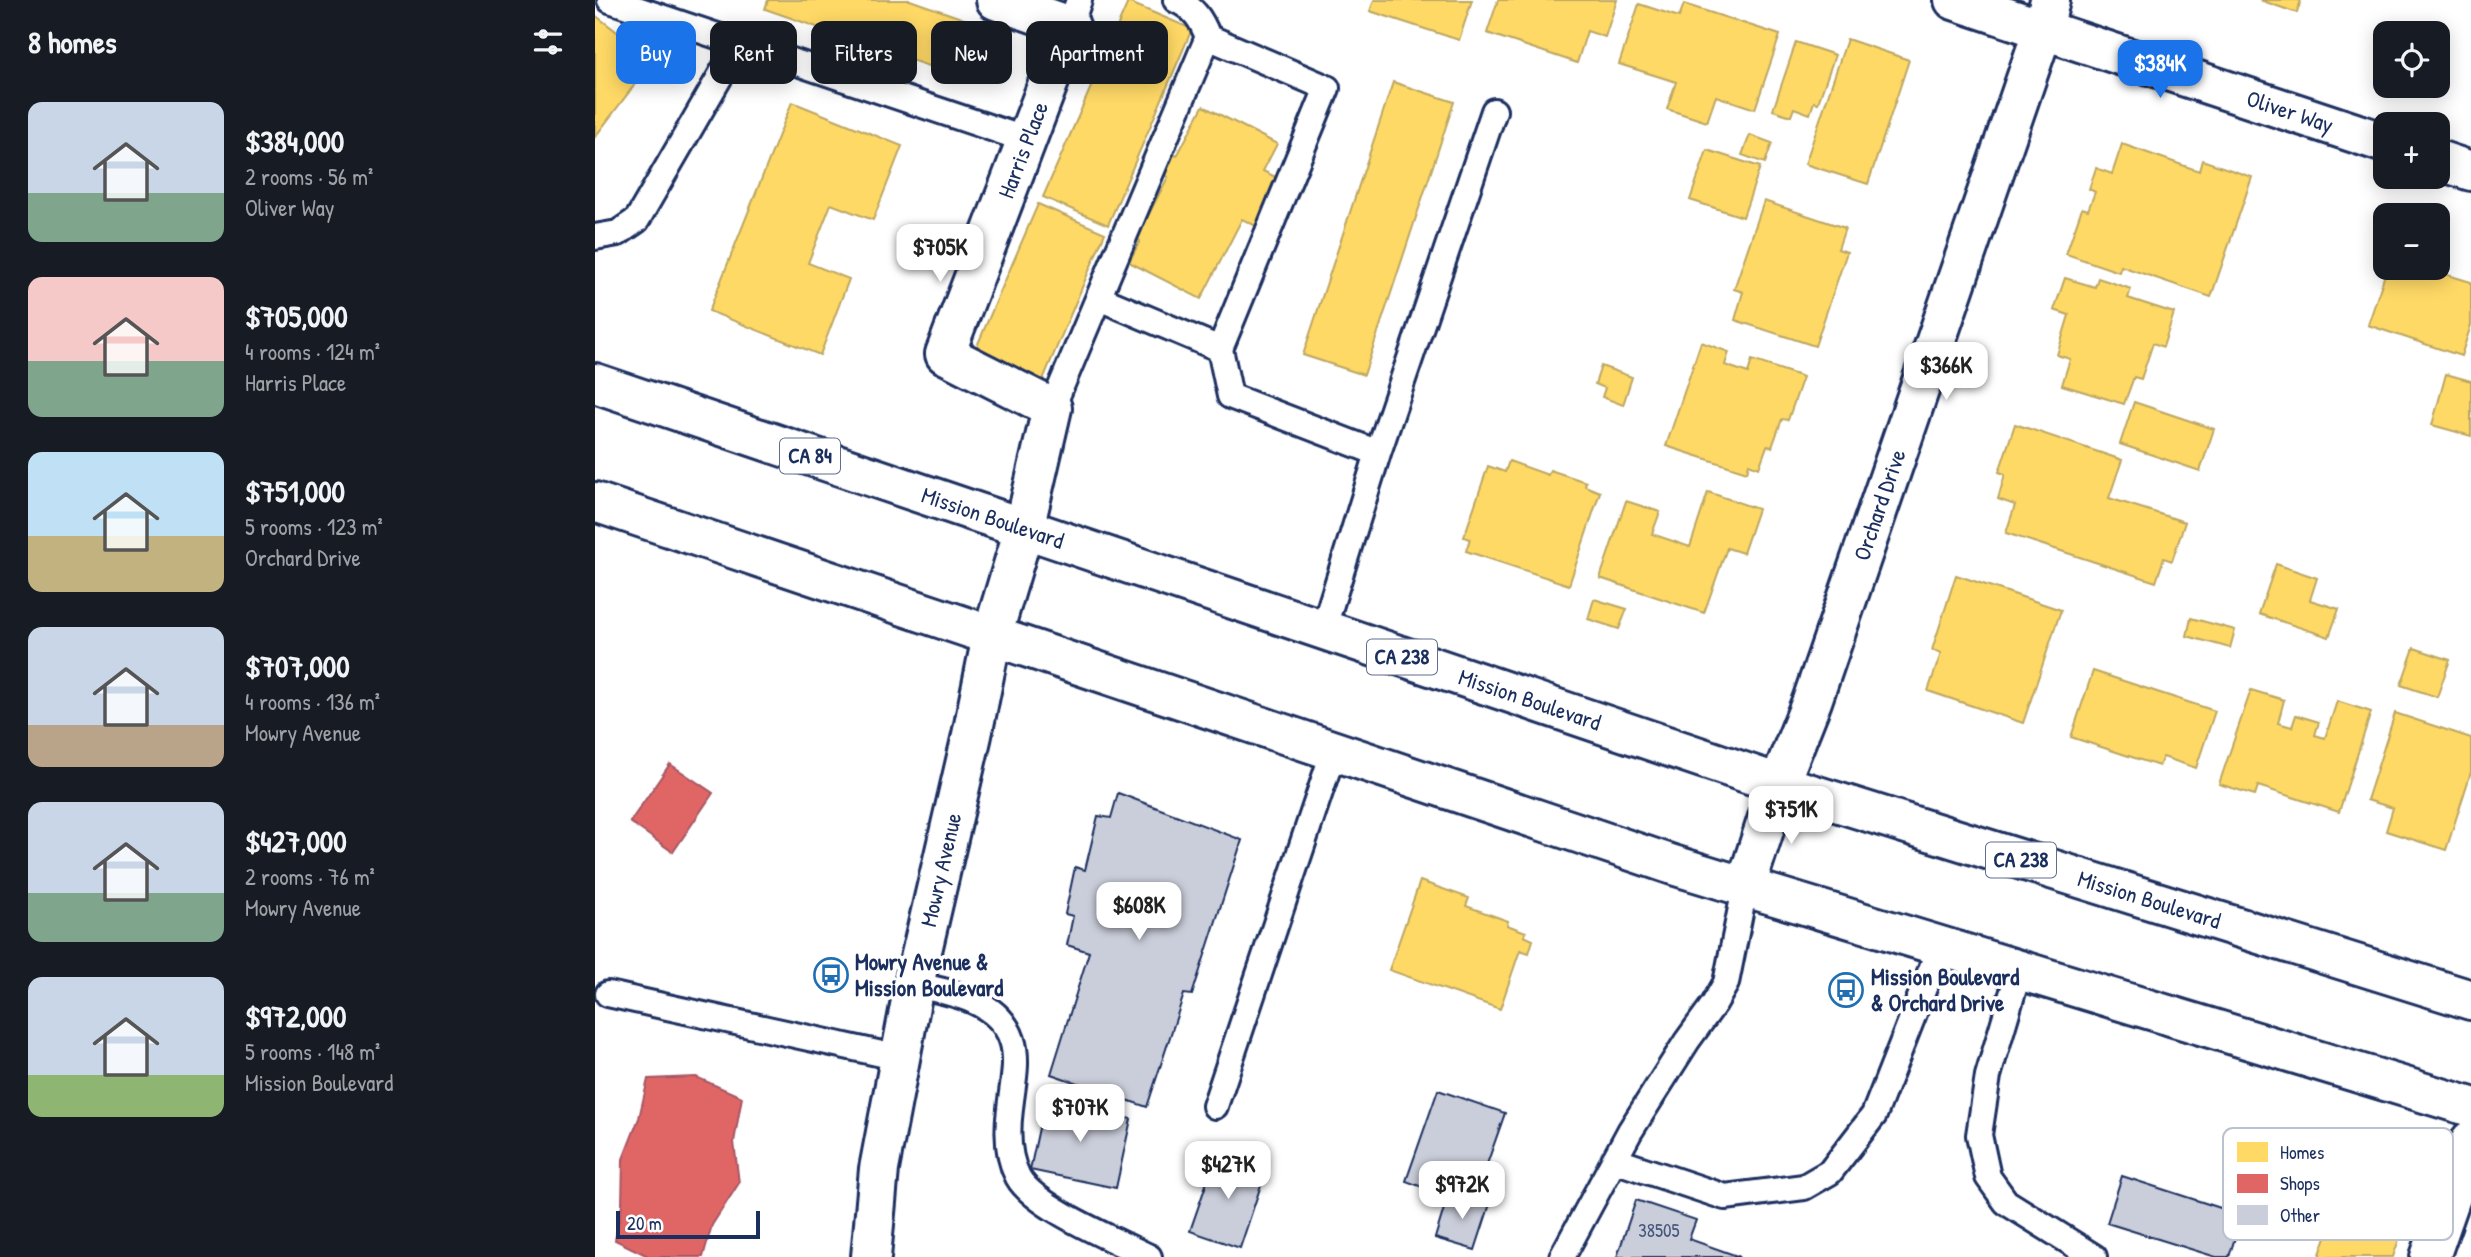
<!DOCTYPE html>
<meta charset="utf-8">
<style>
:root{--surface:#171b24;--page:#20242c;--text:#f1f3f6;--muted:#9ea1a6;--accent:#1a73e8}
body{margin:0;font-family:"Patrick Hand",sans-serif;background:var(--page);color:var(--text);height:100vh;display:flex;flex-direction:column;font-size:26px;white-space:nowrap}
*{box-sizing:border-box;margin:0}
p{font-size:23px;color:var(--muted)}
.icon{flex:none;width:38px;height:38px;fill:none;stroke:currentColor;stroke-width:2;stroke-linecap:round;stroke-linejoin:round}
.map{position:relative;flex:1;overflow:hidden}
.side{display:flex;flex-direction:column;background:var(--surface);width:595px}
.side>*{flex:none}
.top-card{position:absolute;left:21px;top:21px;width:665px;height:63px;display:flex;gap:14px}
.tools{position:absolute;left:1778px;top:21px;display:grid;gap:14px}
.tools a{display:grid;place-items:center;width:77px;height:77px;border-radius:14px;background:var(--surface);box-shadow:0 4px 18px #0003;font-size:35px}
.scale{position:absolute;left:21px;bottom:18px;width:144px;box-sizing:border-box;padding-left:7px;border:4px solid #1b2f5e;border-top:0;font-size:19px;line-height:24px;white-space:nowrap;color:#1b2f5e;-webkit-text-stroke:5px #fff;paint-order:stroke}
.price{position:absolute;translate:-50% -60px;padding:0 16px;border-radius:14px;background:#fff;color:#222;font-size:23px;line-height:46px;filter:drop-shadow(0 2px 4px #0008)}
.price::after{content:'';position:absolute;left:50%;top:42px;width:21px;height:16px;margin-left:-10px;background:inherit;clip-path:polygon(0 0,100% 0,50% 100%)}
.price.current{background:var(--accent);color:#fff}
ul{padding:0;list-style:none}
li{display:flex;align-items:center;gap:21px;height:175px;padding:0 28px}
li span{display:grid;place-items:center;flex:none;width:196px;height:140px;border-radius:14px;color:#555}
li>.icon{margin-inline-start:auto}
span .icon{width:84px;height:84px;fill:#fffc;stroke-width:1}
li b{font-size:30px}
h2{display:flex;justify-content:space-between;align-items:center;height:84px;padding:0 28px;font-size:30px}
.pill{padding:0 24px;border-radius:14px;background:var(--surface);box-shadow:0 4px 18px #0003;font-size:24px;line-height:63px}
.pill.current{background:var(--accent);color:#fff}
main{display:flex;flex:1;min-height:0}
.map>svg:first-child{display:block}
</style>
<main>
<section class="side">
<h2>8 homes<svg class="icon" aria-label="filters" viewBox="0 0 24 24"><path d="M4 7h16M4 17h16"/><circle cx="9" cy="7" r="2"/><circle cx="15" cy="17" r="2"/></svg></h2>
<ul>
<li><span style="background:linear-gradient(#c9d6e8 65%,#7fa58c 0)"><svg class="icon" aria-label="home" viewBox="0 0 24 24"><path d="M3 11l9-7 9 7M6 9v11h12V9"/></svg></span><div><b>$384,000</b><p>2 rooms · 56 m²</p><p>Oliver Way</p></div></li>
<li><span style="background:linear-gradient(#f6c9c9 60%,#7fa58c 0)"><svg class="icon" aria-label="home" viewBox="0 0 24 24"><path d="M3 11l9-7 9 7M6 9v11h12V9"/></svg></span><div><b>$705,000</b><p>4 rooms · 124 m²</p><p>Harris Place</p></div></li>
<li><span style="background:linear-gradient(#bfe0f5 60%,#c2b280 0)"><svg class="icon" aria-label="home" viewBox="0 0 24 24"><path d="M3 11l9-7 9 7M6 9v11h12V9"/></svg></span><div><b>$751,000</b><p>5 rooms · 123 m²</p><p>Orchard Drive</p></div></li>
<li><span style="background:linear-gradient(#c9d6e8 70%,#b9a48a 0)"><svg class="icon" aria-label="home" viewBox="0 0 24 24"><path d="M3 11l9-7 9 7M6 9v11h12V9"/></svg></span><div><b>$707,000</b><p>4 rooms · 136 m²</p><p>Mowry Avenue</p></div></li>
<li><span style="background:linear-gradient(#c9d6e8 65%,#7fa58c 0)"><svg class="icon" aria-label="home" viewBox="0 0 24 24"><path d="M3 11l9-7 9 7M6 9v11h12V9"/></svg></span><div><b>$427,000</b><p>2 rooms · 76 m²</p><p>Mowry Avenue</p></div></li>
<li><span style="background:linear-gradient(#c9d6e8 70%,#8fb573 0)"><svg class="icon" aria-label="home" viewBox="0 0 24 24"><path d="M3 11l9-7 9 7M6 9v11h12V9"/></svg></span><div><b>$972,000</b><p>5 rooms · 148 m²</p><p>Mission Boulevard</p></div></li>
</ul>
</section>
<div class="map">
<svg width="1876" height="1257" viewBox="0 0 1876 1257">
<rect width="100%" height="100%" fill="#fff"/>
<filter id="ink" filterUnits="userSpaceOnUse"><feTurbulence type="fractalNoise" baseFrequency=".0143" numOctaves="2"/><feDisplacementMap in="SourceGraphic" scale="14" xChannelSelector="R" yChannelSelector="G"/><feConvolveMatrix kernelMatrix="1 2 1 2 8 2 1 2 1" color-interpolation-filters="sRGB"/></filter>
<g filter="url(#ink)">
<path fill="#ffd966" stroke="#bba664" stroke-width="2" d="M173,0H315L378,22L359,75L170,9Z
M779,0H877L864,40L775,11Z
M903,0H1022L1010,37L992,31L982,63L892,33Z
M1665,0H1706L1702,13Z
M533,2L597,29L513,225L448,197Z
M1044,4L1084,17L1089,4L1185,35L1160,109L1121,96L1112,122L1072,109L1081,82L1024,64Z
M0,15L25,34L36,20L77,52L60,73L53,67L0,137Z
M1252,39L1314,60L1273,184L1210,164Z
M1201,42L1240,55L1223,103L1219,102L1215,114L1199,108L1196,116L1178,110Z
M798,82L859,102L769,375L708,355Z
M197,102L307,146L278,220L236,204L213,263L254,279L225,355L114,311Z
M608,106L682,144L668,171L687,180L663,227L647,219L606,299L534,262L545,241L541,239L573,177L567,174L578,154L582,156Z
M1155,135L1177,143L1170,163L1147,155Z
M1527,144L1604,171L1607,160L1657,177L1616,297L1526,266L1524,272L1471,254L1487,208L1493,210L1500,192L1494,189L1501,168L1517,174Z
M1112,150L1165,167L1148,217L1095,200Z
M1169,201L1250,228L1243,249L1252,252L1220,346L1140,320L1148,292L1139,289Z
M443,204L510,233L447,382L379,353Z
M1843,252L1850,254L1843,272L1876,282V325L1866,356L1773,325L1792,268H1843Z
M1470,278L1500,287L1503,278L1536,289L1533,298L1579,313L1568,347L1558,343L1546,379L1539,377L1529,404L1467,385L1475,359L1462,355L1474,315L1459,310Z
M1106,342L1134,352L1130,365L1153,373L1157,360L1208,377L1193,420L1187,419L1177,447L1172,446L1164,468L1154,464L1152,472L1071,446Z
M1006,366L1037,377L1028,405L1007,397L1010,388L1000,384Z
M1851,374L1876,381V436L1837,425Z
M1539,402L1619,429L1605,471L1525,444Z
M1420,424L1527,460L1514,498L1590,522L1577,561L1569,558L1561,582L1411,533L1420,505L1403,499L1410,474L1404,472Z
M914,461L953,475L955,470L991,482L990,486L1005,492L974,585L871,551L875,539L869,537L893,466L910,472Z
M1113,492L1163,509L1148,553L1132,548L1109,613L1005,578L1031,501L1065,512L1057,534L1095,547Z
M1681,564L1722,578L1715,600L1744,609L1734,637L1664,614Z
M1361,575L1466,610L1428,723L1333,691L1346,653L1337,650Z
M999,599L1032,609L1024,629L993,619Z
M1596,618L1640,630L1635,648L1592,636Z
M1819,648L1855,660L1842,697L1806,685Z
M1498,671L1620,711L1601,768L1568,757L1564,766L1476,737Z
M1656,690L1689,700L1683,723L1697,727L1701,715L1724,722L1720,735L1730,738L1742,701L1776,712L1744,812L1663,786L1660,795L1624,784Z
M1800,713L1876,738V772L1851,850L1791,831L1798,808L1772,800Z
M825,881L874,898L871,906L913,921L912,925L931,932L929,936L938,940L934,953L925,950L905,1009L794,970Z
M1753,1173L1819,1195L1798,1257H1724Z"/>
<path fill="#e06666" stroke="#a55664" stroke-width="2" d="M75,764L118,793L78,852L35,822Z
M101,1077L147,1097L139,1142L144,1183L117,1225L108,1257H55L20,1240L27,1205L28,1159L44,1118L53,1079Z"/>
<path fill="#caceda" stroke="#1b2f5e" stroke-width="2" d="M523,793L647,840L597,995L589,994L552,1107L456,1074L494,952L472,945L478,916L470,914L480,867L490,870L503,816L516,818Z
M843,1090L910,1113L885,1184L853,1173L846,1194L811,1181Z
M450,1100L536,1119L521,1188L435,1170Z
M622,1153L671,1170L645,1248L595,1231Z
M1527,1176L1647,1215L1634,1257H1621L1512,1223Z
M854,1192L895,1204L880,1250L840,1238Z
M1041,1200L1101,1220L1094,1239L1145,1257H1022Z"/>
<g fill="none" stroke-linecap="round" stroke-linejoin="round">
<g stroke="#1b2f5e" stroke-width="30">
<path id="lane" d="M15,0L432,140
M475,26L484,0
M0,237L23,233L42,220L145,42
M504,298L625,349L732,88L613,37
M625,349L635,396L783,453L728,630
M457,408L613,37C606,19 599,8 581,0
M783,453L899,111
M1424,971L1393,1076L1384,1135L1393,1177L1411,1202L1499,1257
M319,985C355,992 404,1000 417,1040C424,1061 417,1087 415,1109C412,1132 412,1156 423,1177C439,1207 522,1241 554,1257
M13,994L305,1058
M620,1106L739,750
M1019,1160L1130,1197L1209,1187L1235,1172L1279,1115L1345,947
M967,1257L1035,1131L1092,1041L1119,1004L1131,983L1150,888"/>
</g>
<g stroke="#1b2f5e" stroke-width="44">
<g id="street">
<path d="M401,0L475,26L350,354L457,408L429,529"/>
<path id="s1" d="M1359,0L1790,143"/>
<path d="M1843,160L1876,171"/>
<path id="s2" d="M1150,888L1184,784L1217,701L1448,30L1455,0"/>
<path d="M1835,1257L1876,1140"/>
</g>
</g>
<g stroke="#1b2f5e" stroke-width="44">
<g id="primary">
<path id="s3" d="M0,383L1184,784L1876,1000"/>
<path d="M0,502L1078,865L1876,1107"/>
<path id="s4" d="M276,1257L284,1169L319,985L377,735L397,636L429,529"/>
</g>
</g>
<use href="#lane" stroke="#fff" stroke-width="24"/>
<use href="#street" stroke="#fff" stroke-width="38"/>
<use href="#primary" stroke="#fff" stroke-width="38"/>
</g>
</g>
<defs>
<g id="bus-ring" transform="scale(1.75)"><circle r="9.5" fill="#fff" stroke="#1f6fb2" stroke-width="1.5"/><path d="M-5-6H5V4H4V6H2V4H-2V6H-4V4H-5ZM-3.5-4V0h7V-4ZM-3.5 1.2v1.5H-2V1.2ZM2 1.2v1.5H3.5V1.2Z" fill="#1f6fb2"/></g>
</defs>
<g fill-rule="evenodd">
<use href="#bus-ring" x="236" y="975"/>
<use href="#bus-ring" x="1251" y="990"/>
</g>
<g text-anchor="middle" stroke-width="7" stroke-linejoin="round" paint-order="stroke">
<g font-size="19" fill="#47577d">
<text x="1064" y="1237">38505</text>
</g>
<g fill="#fff" stroke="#5f6d8e" stroke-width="2">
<rect x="185" y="438.5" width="60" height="35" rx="5"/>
<rect x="772" y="639.5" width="70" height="35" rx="5"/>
<rect x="1391" y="842.5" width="70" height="35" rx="5"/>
</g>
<g font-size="21" font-weight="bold" fill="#1b2f5e">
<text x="215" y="463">CA 84</text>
<text x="807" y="664">CA 238</text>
<text x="1426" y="867">CA 238</text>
</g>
<g font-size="23" fill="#1b2f5e" stroke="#fff">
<text dy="8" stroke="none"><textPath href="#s1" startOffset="354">Oliver Way</textPath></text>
<text transform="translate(428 150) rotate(-69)" y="8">Harris Place</text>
<text dy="8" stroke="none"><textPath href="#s2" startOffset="406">Orchard Drive</textPath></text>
<text dy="8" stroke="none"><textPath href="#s3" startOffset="420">Mission Boulevard</textPath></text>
<text dy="8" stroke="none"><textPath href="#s3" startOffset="987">Mission Boulevard</textPath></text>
<text dy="8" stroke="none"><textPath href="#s4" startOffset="394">Mowry Avenue</textPath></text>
<text dy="8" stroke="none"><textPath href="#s3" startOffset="1638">Mission Boulevard</textPath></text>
</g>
<g font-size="23" font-weight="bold" fill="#1b2f5e" stroke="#fff" text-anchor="start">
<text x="260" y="970">Mowry Avenue &amp;<tspan x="260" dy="26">Mission Boulevard</tspan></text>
<text x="1276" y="985">Mission Boulevard<tspan x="1276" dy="26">&amp; Orchard Drive</tspan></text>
</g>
</g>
<rect x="1628" y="1128" width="230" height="112" rx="10" fill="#fff" stroke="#bbc1cf" stroke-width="2"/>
<rect x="1642" y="1142" width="31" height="20" fill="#ffd966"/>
<rect x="1642" y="1174" width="31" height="19" fill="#e06666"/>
<rect x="1642" y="1205" width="31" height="20" fill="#caceda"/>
<g font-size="19" fill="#1b2f5e">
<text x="1685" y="1159">Homes</text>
<text x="1685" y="1190">Shops</text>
<text x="1685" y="1222">Other</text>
</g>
</svg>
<div class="tools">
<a><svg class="icon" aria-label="locate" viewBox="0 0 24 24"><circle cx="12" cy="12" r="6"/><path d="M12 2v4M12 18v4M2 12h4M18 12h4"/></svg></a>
<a>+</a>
<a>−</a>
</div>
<div class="scale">20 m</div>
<b class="price current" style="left:1565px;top:100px">$384K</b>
<b class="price" style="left:345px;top:284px">$705K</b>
<b class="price" style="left:1351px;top:402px">$366K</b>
<b class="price" style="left:1196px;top:846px">$751K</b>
<b class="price" style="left:544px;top:942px">$608K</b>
<b class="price" style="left:485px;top:1144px">$707K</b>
<b class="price" style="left:633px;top:1201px">$427K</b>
<b class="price" style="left:867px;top:1221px">$972K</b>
<div class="top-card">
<a class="pill current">Buy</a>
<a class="pill">Rent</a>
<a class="pill">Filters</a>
<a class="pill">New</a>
<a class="pill">Apartment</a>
</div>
</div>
</main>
